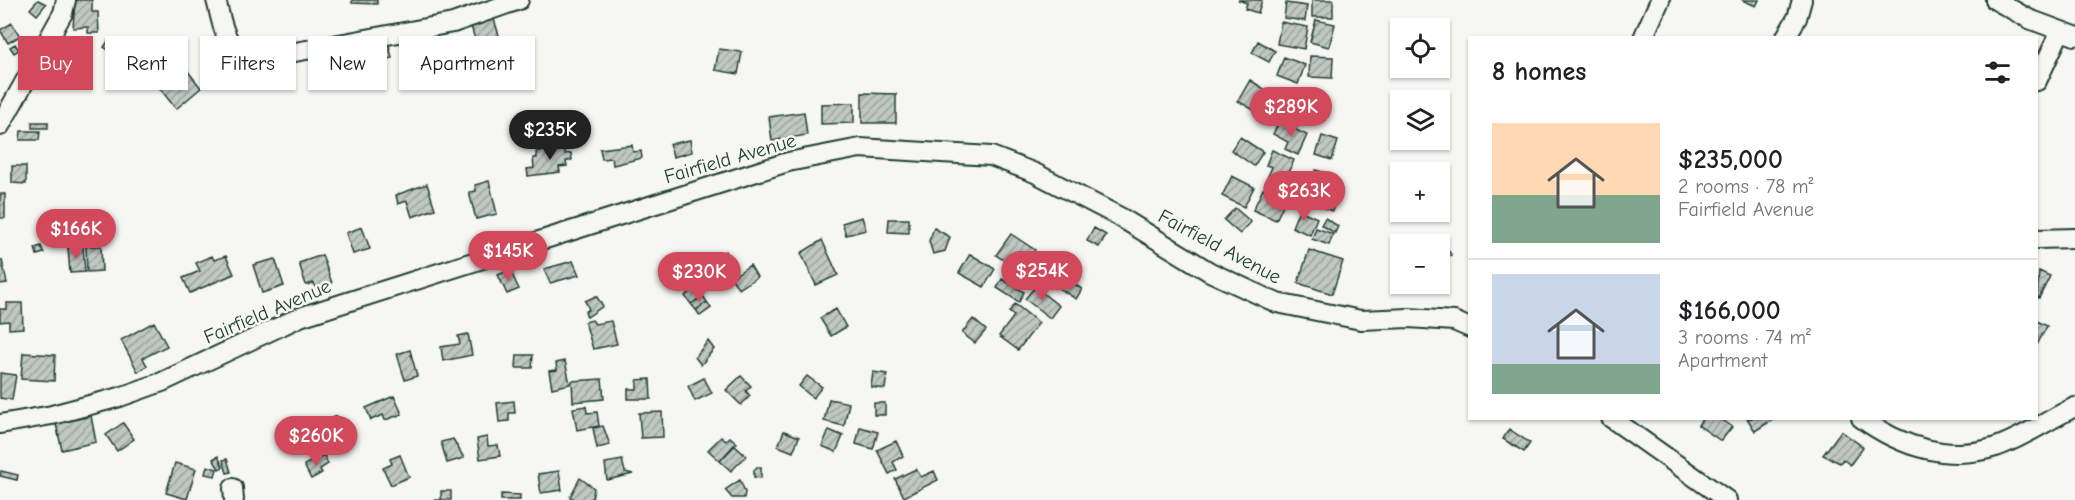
<!DOCTYPE html>
<meta charset="utf-8">
<style>
:root{--surface:#fff;--page:#f6f6f6;--text:#202124;--muted:#757577;--line:#e0e0e0;--accent:#d1495b}
body{margin:0;font-family:"Comic Neue",sans-serif;background:var(--page);color:var(--text);height:100vh;display:flex;flex-direction:column;font-size:22px;white-space:nowrap}
*{box-sizing:border-box;margin:0}
p{font-size:20px;color:var(--muted)}
.icon{flex:none;width:33px;height:33px;fill:none;stroke:currentColor;stroke-width:2;stroke-linecap:round;stroke-linejoin:round}
.map{position:relative;flex:1;overflow:hidden}
.sheet{position:absolute;left:1468px;top:36px;width:570px;height:384px;display:flex;flex-direction:column;background:var(--surface);border-radius:0px;box-shadow:0 2px 4px #0004}
.sheet>*{flex:none}
.hud{position:absolute;left:18px;top:36px;width:570px;height:54px;display:flex;gap:12px}
.fabs{position:absolute;left:1390px;top:18px;display:grid;gap:12px}
.fabs a{display:grid;place-items:center;width:60px;height:60px;border-radius:0px;background:var(--surface);box-shadow:0 2px 4px #0004;font-size:30px}
.price{position:absolute;translate:-50% -51px;padding:0 14px;border-radius:21px;background:var(--accent);color:#fff;font-size:20px;line-height:39px;filter:drop-shadow(0 2px 3px #0008)}
.price::after{content:'';position:absolute;left:50%;top:36px;width:18px;height:14px;margin-left:-9px;background:inherit;clip-path:polygon(0 0,100% 0,50% 100%)}
.price.on{background:#222;color:#fff}
ul{padding:0;list-style:none}
li{display:flex;align-items:center;gap:18px;height:150px;padding:0 24px}
li+li{border-top:2px solid var(--line)}
li span{display:grid;place-items:center;flex:none;width:168px;height:120px;border-radius:0px;color:#555}
li>.icon{margin-inline-start:auto}
span .icon{width:72px;height:72px;fill:#fffc;stroke-width:1}
li b{font-size:26px}
h2{display:flex;justify-content:space-between;align-items:center;height:72px;padding:0 24px;font-size:26px}
.tag{padding:0 21px;border-radius:0px;background:var(--surface);box-shadow:0 2px 4px #0004;font-size:21px;line-height:54px}
.tag.on{background:var(--accent);color:#fff}
.map>svg:first-child{display:block}
</style>
<div class="map">
<svg width="2075" height="500" viewBox="0 0 2075 500">
<defs>
<pattern id="building-hatch" width="6" height="6" patternUnits="userSpaceOnUse" patternTransform="scale(1.5)"><rect width="6" height="6" fill="#c1c8c3"/><path d="M-1 1l2-2M0 6l6-6M5 7l2-2" fill="none" stroke="#9ca49f"/></pattern>
</defs>
<rect width="100%" height="100%" fill="#f6f6f2"/>
<filter id="ink" filterUnits="userSpaceOnUse"><feTurbulence type="fractalNoise" baseFrequency=".0167" numOctaves="2"/><feDisplacementMap in="SourceGraphic" scale="12" xChannelSelector="R" yChannelSelector="G"/><feConvolveMatrix kernelMatrix="1 2 1 2 8 2 1 2 1" color-interpolation-filters="sRGB"/></filter>
<g filter="url(#ink)">
<path fill="url(#building-hatch)" stroke="#1f3d34" stroke-width="1.5" d="M38,0L46,4L37,15L30,9Z
M75,0H92V12H98L99,33H88V27L73,28Z
M352,0H377V4L352,3Z
M1238,0H1262L1258,13L1245,9L1247,3Z
M1312,0H1333V17H1312Z
M1742,0H1759L1756,6Z
M1286,3L1307,6L1305,21L1284,18Z
M493,16L501,42L478,49L470,23Z
M1316,20L1335,24L1329,47L1310,42Z
M1281,22L1308,27L1304,49L1277,44Z
M12,23L20,36L8,43L0,30Z
M387,37L392,58L362,65L357,45Z
M109,40L123,50L118,57L104,47Z
M1258,41L1275,51L1269,62L1252,53Z
M15,44L19,50L14,53L10,47Z
M719,49L742,52L738,74L715,70Z
M316,50L334,52L332,73L315,72Z
M172,51L201,88L176,109L146,71Z
M1310,56L1333,57L1332,78L1309,77Z
M1284,57L1305,65L1298,84L1277,76Z
M55,62L83,64L81,82L54,80Z
M1250,80L1269,92L1257,112L1238,101Z
M862,93L896,94V123H862Z
M1290,100L1307,111L1297,127L1279,116Z
M854,103V123L821,124V104Z
M804,112L807,135L772,141L769,117Z
M32,122H48V128H32Z
M1279,122L1307,135L1298,155L1285,149L1288,142L1273,134Z
M21,131H40L39,140H20Z
M1322,136L1338,141L1332,160L1316,155Z
M1240,137L1263,152L1254,166L1231,150Z
M690,140L692,152L673,157L670,144Z
M564,145L565,154L571,153L572,160L566,161L567,166L559,167L560,172L528,176L527,169L534,168L533,158H537L536,152Z
M632,145L633,152L641,151L642,158L613,165L612,158L602,159L600,149Z
M1272,150L1294,160L1281,188L1266,181L1272,167L1266,165Z
M12,166H26V184L12,183Z
M1316,170L1333,175L1331,184L1314,180Z
M1232,176L1254,187L1244,207L1222,196Z
M489,181L497,214L476,219L469,192L476,191L475,185Z
M427,184L435,209L412,217L407,201L398,204L396,195Z
M1314,185L1339,195L1332,211L1307,201Z
M1263,189L1286,199L1276,220L1253,210Z
M0,194H5V218H0Z
M1235,208L1251,222L1240,234L1224,220Z
M1299,210L1317,218L1310,235L1292,227Z
M862,217L866,230L846,235L842,223Z
M1325,218L1338,226L1335,233L1321,225Z
M889,219H909V233L888,232Z
M362,227L370,249L353,254L346,233Z
M934,228L950,237L945,251L933,254L929,241Z
M1094,228L1106,235L1099,247L1087,241Z
M1316,228L1333,234L1329,245L1312,239Z
M1011,234L1035,250L1020,271L996,255Z
M822,240L838,275L816,285L801,253Z
M1445,244L1451,255L1445,258L1440,247Z
M41,246L44,253L37,255L35,248Z
M86,246H101L102,271L87,272Z
M83,247L85,272L70,273L68,248Z
M1309,250L1343,261L1332,294L1298,283Z
M726,251L736,271L724,278L713,258Z
M1440,253L1445,268L1440,269Z
M970,254L995,269L984,287L959,273Z
M322,255L332,283L316,289L314,283L306,285L299,263Z
M212,256L214,260L226,256L234,274L190,293L183,278L200,271L196,263Z
M275,259L284,286L262,293L253,265Z
M0,260H2L7,283L0,284Z
M573,261L579,275L550,283L544,269Z
M750,265L757,277L739,289L731,278Z
M510,270L519,289L507,294L498,275Z
M2039,271L2050,276L2039,298L2037,297Z
M1062,276L1082,289L1076,299L1055,286Z
M1002,279L1024,292L1019,302L997,288Z
M696,287L703,296L691,304L685,296Z
M1035,287L1059,306L1050,318L1025,299Z
M596,296L603,306L587,317L585,312L589,309L585,301Z
M703,296L707,302L696,310L691,304Z
M707,302L711,308L700,316L696,310Z
M7,303H22L23,328L9,329V321L0,322V309H7Z
M1015,304L1039,323L1018,350L999,336L1014,316L1009,312Z
M836,309L846,327L831,336L820,318Z
M973,319L986,330L975,343L962,333Z
M592,320L595,324L611,321L617,344L593,349L585,322Z
M2037,321L2047,326L2037,345Z
M154,322L167,346L143,358L147,366L138,372L121,340Z
M468,334L472,355L443,361L441,347L460,344L458,336Z
M708,341L714,349L701,365L695,357Z
M410,350L417,376L405,380L397,354Z
M23,353L55,355L54,381L21,379Z
M517,355H533L532,368H516Z
M565,361L570,384L552,388L549,371L557,370L556,363Z
M873,372L887,374L885,389L871,387Z
M0,373L16,375L12,400L0,398Z
M741,376L751,386L746,391L750,396L741,405L726,390Z
M807,376L822,387L813,398L799,386Z
M704,378L712,393L695,401L688,386Z
M602,379L604,399L573,402L572,381Z
M650,379L651,399H628V389H637V380Z
M394,396L402,414L385,420L383,415L371,420L366,408Z
M829,399L849,403L844,426L824,421Z
M514,401L515,413H509V421L499,422L497,403Z
M874,403H885V415H874Z
M586,406L587,413L597,412L599,426L577,430L573,408Z
M662,412L663,437L641,438L639,413Z
M91,416L96,442L62,450L56,424Z
M337,416L345,434L319,446L311,428Z
M1703,418H1720L1732,427L1721,441L1698,425Z
M1747,418H1774V419L1755,431Z
M123,423L134,439L117,451L106,435Z
M603,426L610,445L597,448L593,428Z
M860,427L878,432L873,449L856,444Z
M1509,429L1530,443L1524,452L1503,439Z
M829,430L843,436L836,452L822,446Z
M784,431L799,437L793,452L778,446Z
M1841,431L1863,447L1850,465L1843,459L1840,463L1823,455Z
M487,437L488,446L498,445L500,456L480,459L477,439Z
M721,437L726,441L730,437L737,443L720,461L708,450Z
M453,439L464,458L447,463L441,442Z
M896,441L903,456L893,462L897,470L889,474L877,450Z
M734,445L746,456L731,471L720,461Z
M324,455L328,464L320,469L322,473L311,479L304,465Z
M400,455L409,477L391,485L383,468L392,464L390,459Z
M218,456L223,467L219,469L213,459Z
M227,459L231,472L227,473L223,460Z
M622,460L625,472L633,474L607,480L605,463Z
M175,463L196,469L187,499L166,493Z
M207,466L217,469L215,476L205,474Z
M757,467H761V478L754,477V470Z
M916,469L921,477L934,471L938,480L904,497L895,479Z
M1,471L18,475L17,480L0,476Z
M559,471L562,490L541,493L538,474Z
M580,478L594,488L592,500H576L570,497Z
M740,480L745,492L744,498H732L725,490Z
M441,491H451V500H433H441Z
M501,494L520,495V500H501Z"/>
<g fill="none" stroke-linecap="round" stroke-linejoin="round">
<g stroke="#1f3d34" stroke-width="22">
<path id="minor" d="M216,0C224,30 224,50 257,59L453,23L519,0
M1995,0L2029,19L2075,36
M1643,38L1660,0
M1785,38L1797,18L1802,0
M2037,81L2060,32
M0,126L63,13L66,0
M2037,239L2075,238
M1611,418L1727,500
M1861,418C1901,447 1948,462 1996,447C2023,438 2049,419 2075,407
M0,424L52,415L120,397L162,382L300,317L788,162L860,148L991,156L1035,173L1120,217L1210,272L1277,303L1361,320L1409,318L1454,321L1470,328
M233,488L234,500"/>
</g>
<use href="#minor" stroke="#f6f6f2" stroke-width="18"/>
</g>
</g>
<g text-anchor="middle" stroke-width="5" stroke-linejoin="round" paint-order="stroke">
<g font-size="20" fill="#1f3d34" stroke="#f6f6f2">
<text transform="translate(730 158) rotate(-16)" y="7">Fairfield Avenue</text>
<text transform="translate(1220 246) rotate(28)" y="7">Fairfield Avenue</text>
<text transform="translate(267 311) rotate(-23)" y="7">Fairfield Avenue</text>
</g>
</g>
</svg>
<div class="fabs">
<a><svg class="icon" aria-label="locate" viewBox="0 0 24 24"><circle cx="12" cy="12" r="6"/><path d="M12 2v4M12 18v4M2 12h4M18 12h4"/></svg></a>
<a><svg class="icon" aria-label="layers" viewBox="0 0 24 24"><path d="M12 4l9 5-9 5-9-5zM3 14l9 5 9-5"/></svg></a>
<a>+</a>
<a>−</a>
</div>
<b class="price" style="left:1291px;top:138px">$289K</b>
<b class="price on" style="left:550px;top:161px">$235K</b>
<b class="price" style="left:1304px;top:222px">$263K</b>
<b class="price" style="left:76px;top:260px">$166K</b>
<b class="price" style="left:508px;top:282px">$145K</b>
<b class="price" style="left:1042px;top:302px">$254K</b>
<b class="price" style="left:699px;top:303px">$230K</b>
<b class="price" style="left:316px;top:467px">$260K</b>
<div class="hud">
<a class="tag on">Buy</a>
<a class="tag">Rent</a>
<a class="tag">Filters</a>
<a class="tag">New</a>
<a class="tag">Apartment</a>
</div>
<section class="sheet">
<h2>8 homes<svg class="icon" aria-label="filters" viewBox="0 0 24 24"><path d="M4 7h16M4 17h16"/><circle cx="9" cy="7" r="2"/><circle cx="15" cy="17" r="2"/></svg></h2>
<ul>
<li><span style="background:linear-gradient(#ffd9b3 60%,#7fa58c 0)"><svg class="icon" aria-label="home" viewBox="0 0 24 24"><path d="M3 11l9-7 9 7M6 9v11h12V9"/></svg></span><div><b>$235,000</b><p>2 rooms · 78 m²</p><p>Fairfield Avenue</p></div></li>
<li><span style="background:linear-gradient(#c9d6e8 75%,#7fa58c 0)"><svg class="icon" aria-label="home" viewBox="0 0 24 24"><path d="M3 11l9-7 9 7M6 9v11h12V9"/></svg></span><div><b>$166,000</b><p>3 rooms · 74 m²</p><p>Apartment</p></div></li>
</ul>
</section>
</div>
